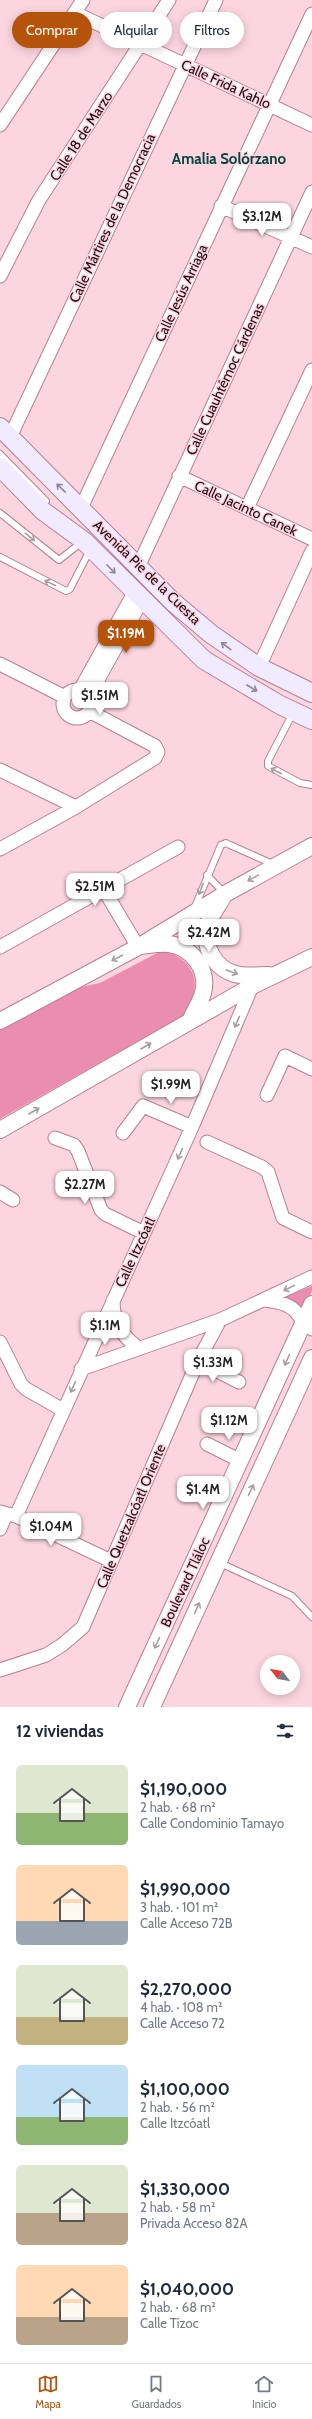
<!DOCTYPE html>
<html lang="es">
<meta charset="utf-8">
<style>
:root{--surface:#fff;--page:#f2f2f3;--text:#1f2937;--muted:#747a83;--line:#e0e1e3;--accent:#b45309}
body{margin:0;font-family:Cabin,sans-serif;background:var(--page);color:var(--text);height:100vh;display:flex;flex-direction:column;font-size:15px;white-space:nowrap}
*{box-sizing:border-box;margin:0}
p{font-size:13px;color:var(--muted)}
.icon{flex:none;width:22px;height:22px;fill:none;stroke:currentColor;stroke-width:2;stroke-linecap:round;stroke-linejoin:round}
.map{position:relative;height:1707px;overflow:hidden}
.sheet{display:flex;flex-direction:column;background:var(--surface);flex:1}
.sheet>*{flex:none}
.guide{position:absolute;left:12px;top:12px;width:288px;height:36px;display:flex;gap:8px}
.needle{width:26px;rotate:301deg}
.fabs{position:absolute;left:260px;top:1655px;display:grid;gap:8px}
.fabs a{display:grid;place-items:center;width:40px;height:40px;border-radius:50%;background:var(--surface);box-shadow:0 2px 10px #0003;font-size:20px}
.price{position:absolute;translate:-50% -34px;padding:0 9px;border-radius:8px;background:#fff;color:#222;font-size:13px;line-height:26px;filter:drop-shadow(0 1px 2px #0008)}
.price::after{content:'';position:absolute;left:50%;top:24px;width:12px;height:9px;margin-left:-6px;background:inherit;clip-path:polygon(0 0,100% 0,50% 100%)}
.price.current{background:var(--accent);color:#fff}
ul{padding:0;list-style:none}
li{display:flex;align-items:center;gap:12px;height:100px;padding:0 16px}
li span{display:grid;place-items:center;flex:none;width:112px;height:80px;border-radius:6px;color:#555}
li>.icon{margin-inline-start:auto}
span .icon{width:48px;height:48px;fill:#fffc;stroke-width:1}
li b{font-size:17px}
h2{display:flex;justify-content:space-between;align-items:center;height:48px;padding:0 16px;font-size:17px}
.pill{padding:0 14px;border-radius:18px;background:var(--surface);box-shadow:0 2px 10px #0003;font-size:14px;line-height:36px}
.pill.current{background:var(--accent);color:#fff}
.dock{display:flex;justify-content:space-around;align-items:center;height:56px;border-top:1px solid var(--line);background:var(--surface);font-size:11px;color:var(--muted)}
.dock a{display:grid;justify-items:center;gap:2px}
.dock .current{color:var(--accent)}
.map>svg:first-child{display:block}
</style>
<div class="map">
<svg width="312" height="1707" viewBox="0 0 312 1707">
<rect width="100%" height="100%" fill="#fbd5e0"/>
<path fill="#ea8dae" d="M163,950C197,961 202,984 186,1014L0,1119V1027L66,990L100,983Z
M312,1286V1291L301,1314L282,1298Z"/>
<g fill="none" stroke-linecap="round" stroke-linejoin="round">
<g stroke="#b97e92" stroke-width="8">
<path id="service" d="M0,454L46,501
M0,513L59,560L82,542
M0,557L66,591L70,589L90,550
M293,713L268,761V766L300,783L312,785
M207,875L224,893
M194,909L221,845L226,843L230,845L275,865
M220,1563L292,1596L312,1617"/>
</g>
<g stroke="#b97e92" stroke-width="15">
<path id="minor" d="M75,13L312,125
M0,125L83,0
M221,206L312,247
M0,276L39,200L169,0
M10,437L216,0
M179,476L312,539
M81,508L312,14
M247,508L312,370
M138,567L312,192
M0,664L65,697
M259,667L312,551
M80,690L134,593
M63 704a14 14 0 1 1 28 0a14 14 0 1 1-28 0Z
M89,696L142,600
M0,770L76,807
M0,849L76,807L155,758L158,752L155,746L89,711
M103,888L138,947
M0,947L178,847
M267,1095L285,1056L312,1069
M123,1133L143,1106L192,1127
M55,1138L74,1145L78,1151L101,1210L105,1214L144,1233
M207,1142L262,1167L268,1172L283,1218L312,1232
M0,1192L13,1200
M113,1300C113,1321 120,1334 137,1347
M265,1300C277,1302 289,1303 297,1313C304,1321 301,1323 312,1329
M0,1342L21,1384L26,1389L63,1410
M198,1361L239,1382
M81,1369L220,1320L312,1277
M207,1444L241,1461
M0,1512L16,1516L111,1561
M16,1516L192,1127L252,986
M0,1529L6,1514
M0,1670L46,1655L62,1645L83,1627L198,1361L220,1320"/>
</g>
<g stroke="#b97e92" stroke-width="18">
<path id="tertiary" d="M223,897C218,906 211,915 208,924C202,945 214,968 235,974C246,977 258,975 269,975
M141,946C150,945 160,943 169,944C192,947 209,970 203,993C200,1003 194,1012 190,1021
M0,1021L138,947L225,894L312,846
M0,1130L252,986L312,957
M127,1707L312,1304
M152,1707L312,1358"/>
</g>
<g stroke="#b97e92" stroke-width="20">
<path id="secondary" d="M0,427L173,602L211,634L259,667L312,693
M0,467L43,511L84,541L204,660L280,705L312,720"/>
</g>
<use href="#service" stroke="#fff" stroke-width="6"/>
<use href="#minor" stroke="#fff" stroke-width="13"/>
<use href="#tertiary" stroke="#fff" stroke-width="16"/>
<use href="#secondary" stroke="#f1ebff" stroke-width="18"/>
</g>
<defs><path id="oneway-shaft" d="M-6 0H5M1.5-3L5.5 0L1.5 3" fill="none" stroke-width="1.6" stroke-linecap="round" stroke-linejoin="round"/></defs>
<g stroke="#928594">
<use href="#oneway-shaft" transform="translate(61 488) rotate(-136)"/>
<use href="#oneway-shaft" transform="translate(111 569) rotate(45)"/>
<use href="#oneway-shaft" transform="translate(226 646) rotate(-143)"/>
<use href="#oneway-shaft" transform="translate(252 688) rotate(30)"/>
</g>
<g stroke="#a59da0">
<use href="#oneway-shaft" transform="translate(30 537) rotate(39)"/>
<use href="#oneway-shaft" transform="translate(50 583) rotate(-155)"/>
<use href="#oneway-shaft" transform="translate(276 771) rotate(-153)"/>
<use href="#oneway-shaft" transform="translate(253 878) rotate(151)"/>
<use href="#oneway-shaft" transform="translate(201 889) rotate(111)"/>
<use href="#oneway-shaft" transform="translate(117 958) rotate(152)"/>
<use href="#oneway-shaft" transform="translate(232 972) rotate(20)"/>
<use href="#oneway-shaft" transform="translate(237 1022) rotate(113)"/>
<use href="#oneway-shaft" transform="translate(146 1046) rotate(-30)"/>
<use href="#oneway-shaft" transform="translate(34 1111) rotate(-30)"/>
<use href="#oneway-shaft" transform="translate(180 1154) rotate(114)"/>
<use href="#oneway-shaft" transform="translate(289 1288) rotate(154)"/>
<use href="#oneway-shaft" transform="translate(287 1360) rotate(114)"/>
<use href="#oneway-shaft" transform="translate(73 1387) rotate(114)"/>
<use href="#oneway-shaft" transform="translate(251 1490) rotate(-65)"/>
<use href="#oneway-shaft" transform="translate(197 1608) rotate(-66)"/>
<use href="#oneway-shaft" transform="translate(157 1643) rotate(115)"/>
</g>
<g text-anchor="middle" stroke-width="3" stroke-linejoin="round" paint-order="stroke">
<g font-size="14" fill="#1e0911" stroke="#fbd5e0">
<text transform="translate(226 84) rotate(25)" y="5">Calle Frida Kahlo</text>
<text transform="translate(81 136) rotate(-57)" y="5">Calle 18 de Marzo</text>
<text transform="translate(112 218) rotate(-65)" y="5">Calle Mártires de la Democracia</text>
<text transform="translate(181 293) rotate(-65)" y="5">Calle Jesús Arriaga</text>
<text transform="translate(225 379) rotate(-65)" y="5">Calle Cuauhtémoc Cárdenas</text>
<text transform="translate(246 508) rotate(25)" y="5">Calle Jacinto Canek</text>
<text transform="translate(147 572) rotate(44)" y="5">Avenida Pie de la Cuesta</text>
<text transform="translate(135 1252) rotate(-65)" y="5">Calle Itzcóatl</text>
<text transform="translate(131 1516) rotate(-67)" y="5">Calle Quetzalcóatl Oriente</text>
<text transform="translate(185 1582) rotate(-65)" y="5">Boulevard Tláloc</text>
</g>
<g font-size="15" font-weight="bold" fill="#0a453b" stroke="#fbd5e0">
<text x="229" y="164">Amalia Solórzano</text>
</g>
</g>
</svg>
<div class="fabs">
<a><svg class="needle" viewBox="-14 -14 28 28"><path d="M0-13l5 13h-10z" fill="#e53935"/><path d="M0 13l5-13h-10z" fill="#747a83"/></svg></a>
</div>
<b class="price" style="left:262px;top:237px">$3.12M</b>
<b class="price current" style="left:126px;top:654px">$1.19M</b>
<b class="price" style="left:100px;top:716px">$1.51M</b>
<b class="price" style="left:95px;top:907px">$2.51M</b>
<b class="price" style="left:209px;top:953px">$2.42M</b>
<b class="price" style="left:171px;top:1105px">$1.99M</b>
<b class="price" style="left:85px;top:1205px">$2.27M</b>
<b class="price" style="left:105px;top:1346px">$1.1M</b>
<b class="price" style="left:213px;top:1383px">$1.33M</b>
<b class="price" style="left:229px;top:1441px">$1.12M</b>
<b class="price" style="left:203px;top:1510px">$1.4M</b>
<b class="price" style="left:51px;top:1547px">$1.04M</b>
<div class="guide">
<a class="pill current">Comprar</a>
<a class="pill">Alquilar</a>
<a class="pill">Filtros</a>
</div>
</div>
<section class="sheet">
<h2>12 viviendas<svg class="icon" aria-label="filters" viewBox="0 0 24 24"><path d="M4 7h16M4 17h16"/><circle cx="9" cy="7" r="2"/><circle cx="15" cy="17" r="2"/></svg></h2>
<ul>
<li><span style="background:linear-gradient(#dfe7d0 60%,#8fb573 0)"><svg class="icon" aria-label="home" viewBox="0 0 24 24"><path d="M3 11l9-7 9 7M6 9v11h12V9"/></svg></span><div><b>$1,190,000</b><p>2 hab. · 68 m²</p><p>Calle Condominio Tamayo</p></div></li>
<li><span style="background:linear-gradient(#ffd9b3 70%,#9aa5b1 0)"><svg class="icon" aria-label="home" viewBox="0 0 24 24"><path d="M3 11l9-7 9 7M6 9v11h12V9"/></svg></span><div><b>$1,990,000</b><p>3 hab. · 101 m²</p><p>Calle Acceso 72B</p></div></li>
<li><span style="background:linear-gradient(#dfe7d0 65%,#c2b280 0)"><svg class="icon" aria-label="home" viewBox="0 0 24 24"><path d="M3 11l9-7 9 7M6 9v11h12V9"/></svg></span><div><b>$2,270,000</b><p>4 hab. · 108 m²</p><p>Calle Acceso 72</p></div></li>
<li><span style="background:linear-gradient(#bfe0f5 65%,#8fb573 0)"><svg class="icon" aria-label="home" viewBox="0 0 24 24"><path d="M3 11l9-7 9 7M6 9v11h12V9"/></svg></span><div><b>$1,100,000</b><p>2 hab. · 56 m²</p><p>Calle Itzcóatl</p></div></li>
<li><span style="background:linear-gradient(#dfe7d0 60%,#b9a48a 0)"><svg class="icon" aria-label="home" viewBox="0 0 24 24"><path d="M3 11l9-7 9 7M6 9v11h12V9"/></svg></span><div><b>$1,330,000</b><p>2 hab. · 58 m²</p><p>Privada Acceso 82A</p></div></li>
<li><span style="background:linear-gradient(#ffd9b3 65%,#b9a48a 0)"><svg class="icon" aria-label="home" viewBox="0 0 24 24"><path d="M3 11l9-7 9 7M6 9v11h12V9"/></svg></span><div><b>$1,040,000</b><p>2 hab. · 68 m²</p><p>Calle Tízoc</p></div></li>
</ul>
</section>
<nav class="dock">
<a class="current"><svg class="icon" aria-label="map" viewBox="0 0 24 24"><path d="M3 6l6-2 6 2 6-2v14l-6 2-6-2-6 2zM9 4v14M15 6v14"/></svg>Mapa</a>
<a><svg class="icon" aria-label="saved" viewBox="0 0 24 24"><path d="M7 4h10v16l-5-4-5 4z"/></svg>Guardados</a>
<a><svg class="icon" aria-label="home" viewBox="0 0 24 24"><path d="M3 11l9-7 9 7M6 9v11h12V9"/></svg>Inicio</a>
</nav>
